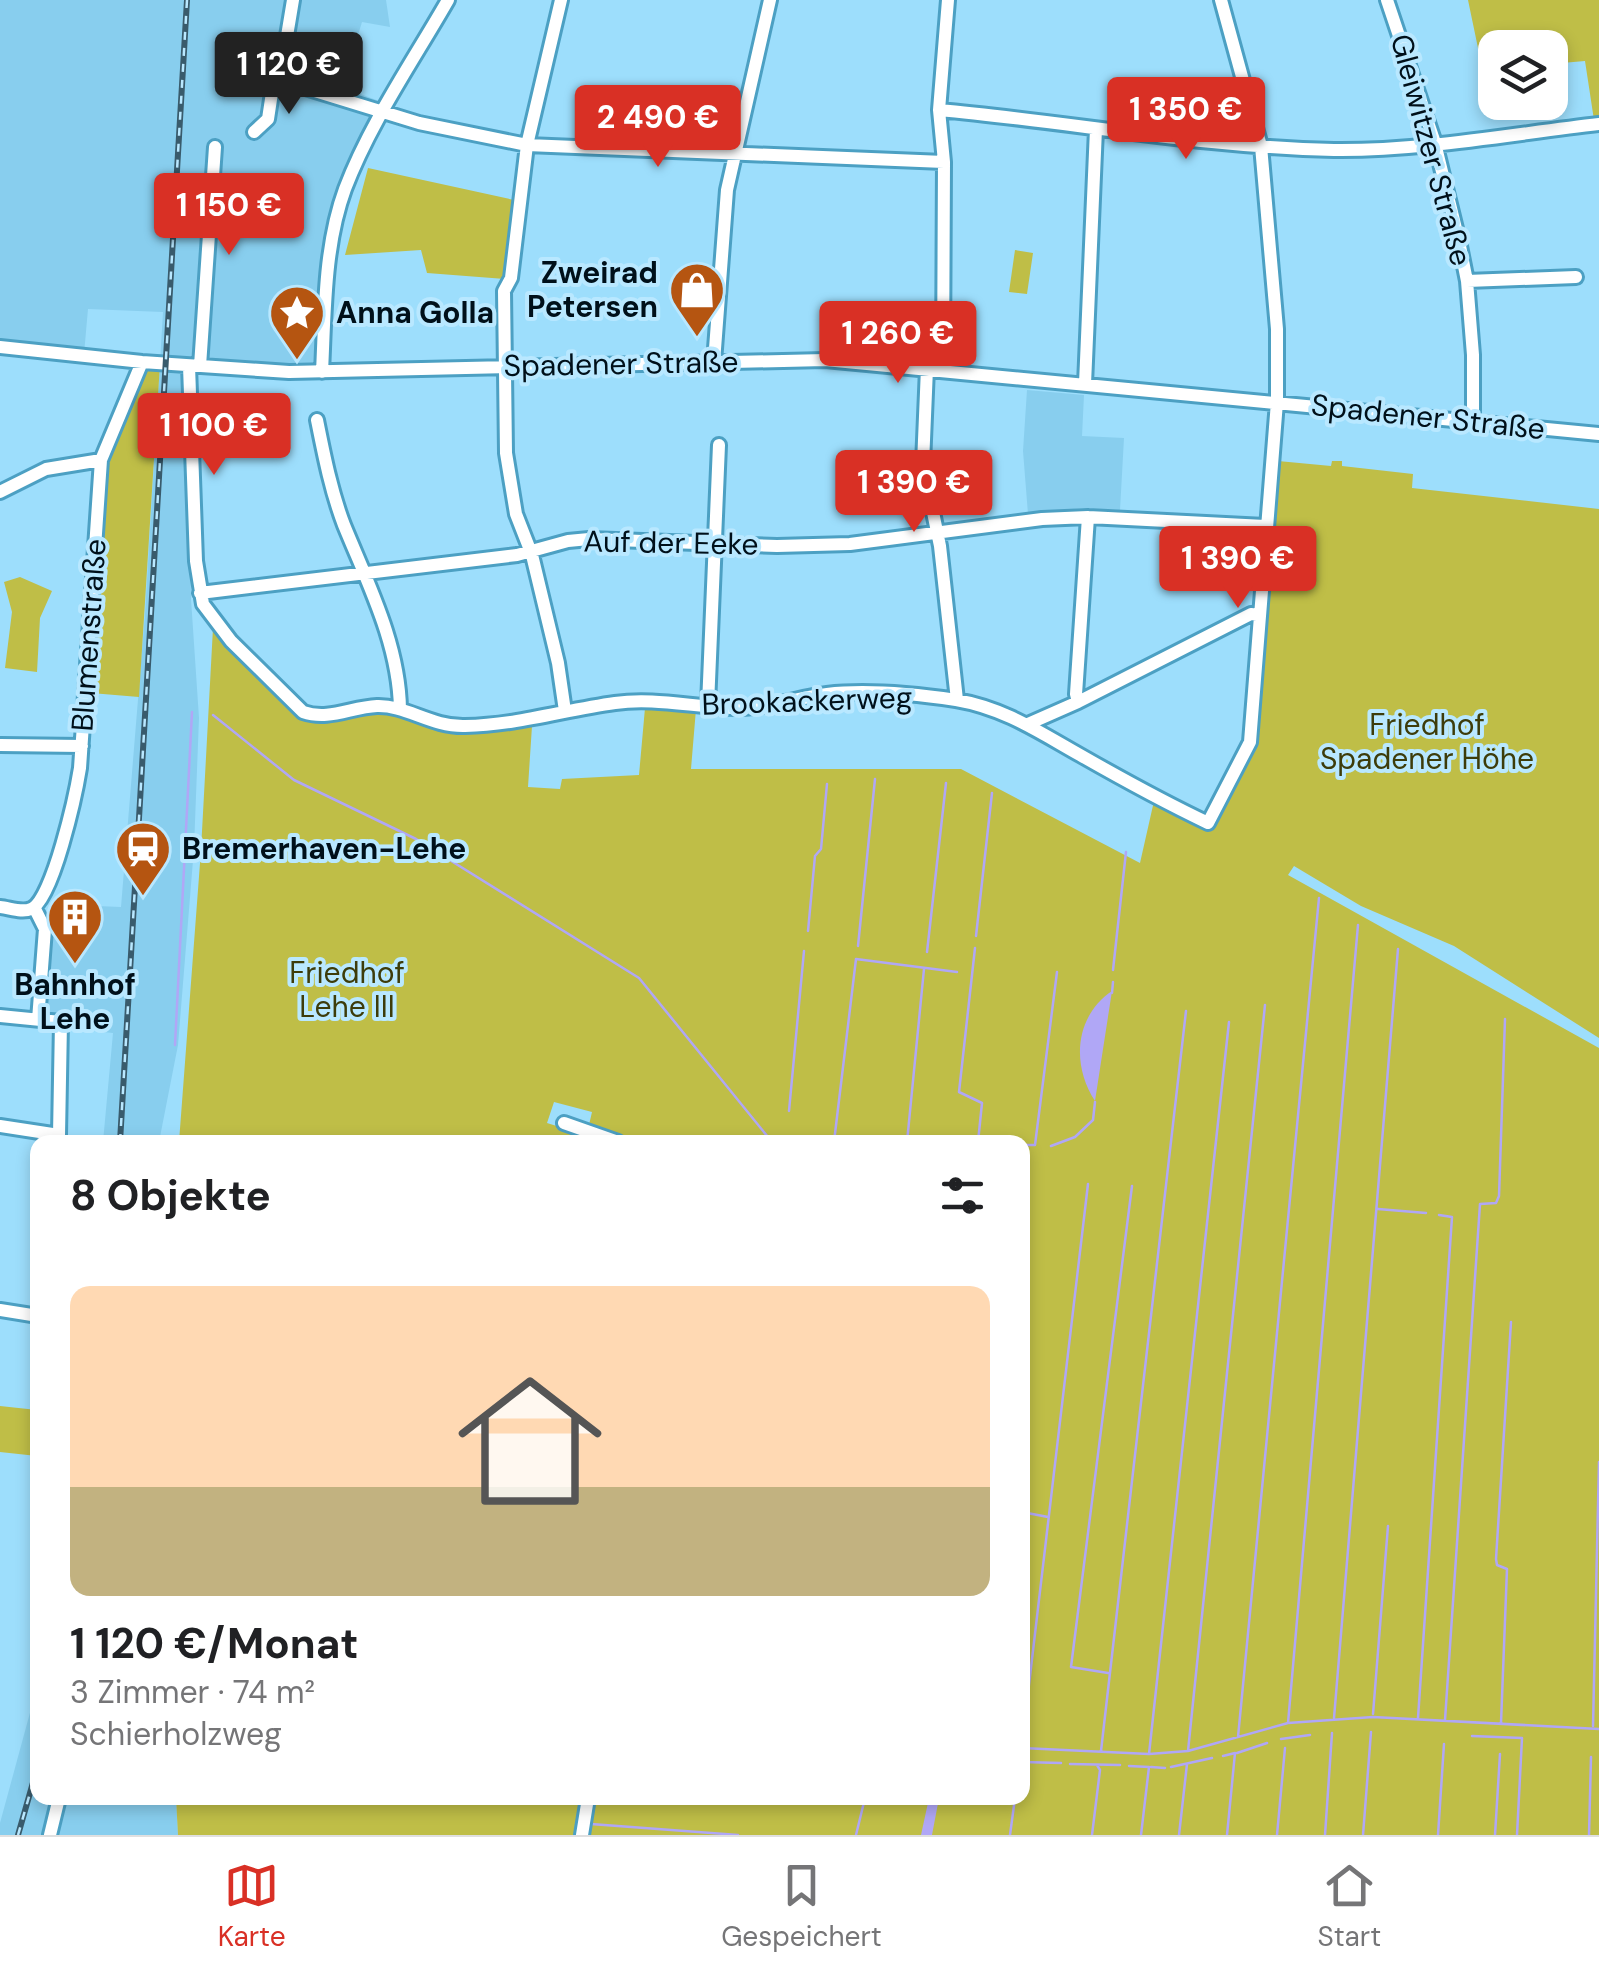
<!DOCTYPE html>
<html lang="de">
<meta charset="utf-8">
<style>
:root{--surface:#fff;--page:#f2f2f2;--text:#202124;--muted:#757577;--line:#e0e0e0;--accent:#d93025}
body{margin:0;font-family:"DM Sans",sans-serif;background:var(--page);color:var(--text);height:100vh;display:flex;flex-direction:column;font-size:38px;white-space:nowrap}
*{box-sizing:border-box;margin:0}
p{font-size:32px;color:var(--muted)}
.icon{flex:none;width:55px;height:55px;fill:none;stroke:currentColor;stroke-width:2;stroke-linecap:round;stroke-linejoin:round}
.map{position:relative;flex:1;overflow:hidden}
.panel{position:absolute;left:30px;top:1135px;width:1000px;height:670px;display:flex;flex-direction:column;background:var(--surface);border-radius:20px;box-shadow:0 5px 15px #0003}
.panel>*{flex:none}
.tools{position:absolute;left:1478px;top:30px;display:grid;gap:20px}
.tools a{display:grid;place-items:center;width:90px;height:90px;border-radius:20px;background:var(--surface);box-shadow:0 5px 15px #0003;font-size:50px}
.price{position:absolute;translate:-50% -85px;padding:0 22px;border-radius:10px;background:var(--accent);color:#fff;font-size:32px;line-height:65px;filter:drop-shadow(0 2px 5px #0008)}
.price::after{content:'';position:absolute;left:50%;top:60px;width:30px;height:22px;margin-left:-15px;background:inherit;clip-path:polygon(0 0,100% 0,50% 100%)}
.price.selected{background:#222;color:#fff}
ul{padding:0;list-style:none}
li{display:grid;align-content:center;gap:20px;height:530px;padding:0 40px}
li+li{border-top:2px solid var(--line)}
li span{display:grid;place-items:center;height:310px;border-radius:20px;color:#555}
li>.icon{margin-inline-start:auto}
span .icon{width:180px;height:180px;fill:#fffc;stroke-width:1}
li b{font-size:42px}
h2{display:flex;justify-content:space-between;align-items:center;height:120px;padding:0 40px;font-size:42px}
.menu{display:flex;justify-content:space-around;align-items:center;height:140px;border-top:2px solid var(--line);background:var(--surface);font-size:28px;color:var(--muted)}
.menu a{display:grid;justify-items:center;gap:5px}
.menu .selected{color:var(--accent)}
.map>svg:first-child{display:block}
</style>
<div class="map">
<svg width="1599" height="1835" viewBox="0 0 1599 1835">
<rect width="100%" height="100%" fill="#9ddefc"/>
<path fill="#88ceee" d="M0,0H386L390,27L362,22L342,87L379,101L340,189L318,368L187,362L191,599L199,718L194,848L178,1045L159,1142H103L113,1033L93,1031L43,1014L49,904L121,907L145,614L163,312L88,309L84,354L0,344Z
M1027,390L1084,395L1082,436L1124,438L1120,510L1083,508L1028,514L1023,451Z
M37,1687L38,1798H176L178,1835H0V1823Z"/>
<path fill="#bfbe47" d="M1468,0H1599V119L1594,120L1585,61L1550,64V48H1495V71L1483,72Z
M368,168L514,200L505,279L427,273L421,250L345,255Z
M1015,250L1033,253L1027,294L1009,292Z
M144,362L160,364L139,697L91,693L103,461Z
M1278,461L1331,466L1332,461H1342V466L1413,474L1412,488L1599,509V1038L1454,946L1361,906L1294,866L1288,875L1599,1048V1835H178L176,1798H1022V1142H629L589,1125L592,1112L554,1102L547,1123L608,1142H179L201,850L213,628L298,713L391,711L425,726L461,731L532,726L528,787L560,789L562,779L639,775L645,708L696,709L691,769H961L1140,863L1154,801L1209,828L1256,742Z
M20,577L52,591L40,618L37,672L5,668L12,612L4,582Z
M0,1406L37,1410V1456L0,1452Z"/>
<path fill="#b0a7f6" d="M1112,991L1095,1101C1071,1064 1075,1016 1112,991Z
M929,1798H939L932,1835H921Z"/>
<g fill="none" stroke-linecap="round" stroke-linejoin="round">
<path stroke="#b0a7f6" stroke-width="2.5" d="M213,715L294,780L416,839L639,978L772,1142
M808,931L815,856L821,849L827,784
M976,936L992,793
M858,946L875,779
M975,948L959,1092L982,1103L978,1142
M927,952L946,783
M1113,970L1126,852
M1112,993L1113,982
M175,1045L192,712
M789,1111L804,951
M834,1142L856,959L957,972
M907,1142L924,969
M1022,1145H1035L1057,972
M1051,1146L1075,1137L1093,1120L1095,1102
M1378,1209L1426,1213
M1022,1512L1048,1517
M1108,1673L1071,1667L1132,1186
M1373,1714L1388,1526
M1334,1718L1398,949
M1418,1718L1452,1217L1439,1215
M1445,1720L1480,1204L1496,1203L1499,1196L1505,1019
M1288,1723L1358,925
M1501,1723L1507,1569L1497,1565L1496,1559L1511,1322
M1593,1726L1599,1462
M1472,1736L1522,1738L1517,1835
M1238,1737L1319,898
M1281,1739L1310,1735
M1022,1744L1088,1184
M1022,1748L1149,1754L1188,1751L1288,1723L1373,1717L1599,1729
M1101,1751L1186,1011
M1188,1751L1265,1005
M1237,1753L1267,1743
M1149,1754L1229,1022
M1223,1756L1235,1753L1227,1835
M1022,1762L1061,1763
M1070,1764L1120,1765
M1129,1766L1149,1767L1141,1835
M1151,1767L1165,1768
M1171,1767L1212,1758
M591,1824L738,1835
M856,1835L865,1798
M1010,1835L1015,1798
M1092,1835L1100,1770L1097,1765
M1179,1835L1187,1764
M1277,1835L1285,1748
M1325,1835L1332,1733
M1363,1835L1371,1732
M1438,1835L1444,1744
M1495,1835L1500,1754
M1589,1835L1591,1757"/>
<g stroke="#4ca0c3" stroke-width="18">
<path id="minor" d="M561,0L527,145L511,278L504,291L506,453L516,514L532,555L558,663L565,711
M1387,0L1435,143L1459,241L1467,281L1473,355V421
M282,66L285,77L292,84L419,123L527,145L944,162
M939,110C1071,122 1201,147 1334,150C1421,151 1512,134 1599,124
M254,132L268,119L273,86L282,66L293,0
M1467,281L1576,277
M0,347L142,362L289,372L825,360L1599,434
M714,362L727,190L770,0
M189,366L196,561L203,604L231,641L303,712C329,721 351,707 377,706C406,705 431,727 465,726C517,725 564,710 615,703C655,697 697,708 737,708C767,708 797,698 827,694C869,689 915,694 956,700C1004,708 1039,732 1080,755C1122,779 1164,802 1208,823L1250,742L1277,402V329L1261,146L1221,0
M200,366L215,147
M927,368L923,464L940,546L957,700
M943,369L944,162L939,110L948,0
M322,372C325,312 324,246 345,189C370,123 413,61 448,0
M1085,384L1096,129
M317,420C324,455 331,491 344,525C368,584 399,644 400,709
M0,492L46,469L101,460
M200,593L517,555L568,541L589,539L777,546L850,544L1042,519L1088,517L1265,526
M1078,702L1076,694L1088,517
M708,705L719,445
M1028,724L1078,702L1251,614L1259,615
M0,745L82,746
M0,907C10,908 22,913 31,909C53,900 76,793 80,768L101,460L142,362
M34,907L45,929L38,1020
M0,1016L61,1022L59,1135L0,1126
M564,1123L618,1142
M0,1310L38,1316
M50,1835L59,1798
M582,1835L588,1798"/>
</g>
<use href="#minor" stroke="#fff" stroke-width="12"/>
<g stroke="#395b6c" stroke-width="6">
<path id="rail" d="M120,1142L187,0
M18,1835L38,1765"/>
</g>
<use href="#rail" stroke="#b9e8ff" stroke-width="2.5" stroke-dasharray="8" stroke-linecap="butt"/>
</g>
<defs>
<g id="shop-pin" transform="scale(2.875)"><path d="M0 17L-7.5 6A9.5 9.5 0 1 1 7.5 6Z" fill="#b55511" stroke="#b9e8ff"/><path d="M-5-2.5h2.3a2.7 3.5 0 0 1 5.4 0H5L5.5 6h-11ZM-1.5-2.5h3a1.5 2.3 0 0 0-3 0Z" fill="#fff"/></g>
<g id="sight-pin" transform="scale(2.875)"><path d="M0 17L-7.5 6A9.5 9.5 0 1 1 7.5 6Z" fill="#b55511" stroke="#b9e8ff"/><path d="M0-6L1.8-2.2L6-1.7L2.9 1.2L3.7 5.4L0 3.3L-3.7 5.4L-2.9 1.2L-6-1.7L-1.8-2.2Z" fill="#fff"/></g>
<g id="station-pin" transform="scale(2.875)"><path d="M0 17L-7.5 6A9.5 9.5 0 1 1 7.5 6Z" fill="#b55511" stroke="#b9e8ff"/><path d="M-3-6H3Q5-6 5-4V2Q5 4 3 4L4.5 6H3L1.5 4h-3L-3 6H-4.5L-3 4Q-5 4-5 2V-4Q-5-6-3-6ZM-3.5-4v3h7v-3ZM-3.5 1v1.5H-2V1ZM2 1v1.5H3.5V1Z" fill="#fff"/></g>
<g id="building-pin" transform="scale(2.875)"><path d="M0 17L-7.5 6A9.5 9.5 0 1 1 7.5 6Z" fill="#b55511" stroke="#b9e8ff"/><path d="M-4-6H4V6H1V3H-1V6H-4ZM-2.5-4.3h1.7v1.8h-1.7ZM.8-4.3h1.7v1.8H.8ZM-2.5-1h1.7V.8h-1.7ZM.8-1h1.7V.8H.8Z" fill="#fff"/></g>
</defs>
<g fill-rule="evenodd">
<use href="#shop-pin" x="697" y="290"/>
<use href="#sight-pin" x="297" y="313"/>
<use href="#station-pin" x="143" y="849"/>
<use href="#building-pin" x="75" y="917"/>
</g>
<g text-anchor="middle" stroke-width="8" stroke-linejoin="round" paint-order="stroke">
<g font-size="30" fill="#00101a" stroke="#b9e8ff">
<text transform="translate(1431 150) rotate(75)" y="10">Gleiwitzer Straße</text>
<text transform="translate(621 364) rotate(-1)" y="10">Spadener Straße</text>
<text transform="translate(1428 417) rotate(6)" y="10">Spadener Straße</text>
<text transform="translate(671 543) rotate(1)" y="10">Auf der Eeke</text>
<text transform="translate(89 635) rotate(-86)" y="10">Blumenstraße</text>
<text transform="translate(807 701) rotate(-2)" y="10">Brookackerweg</text>
</g>
<g font-size="30" font-weight="bold" fill="#00101a" stroke="#b9e8ff" text-anchor="start">
<text x="658" y="283" text-anchor="end">Zweirad<tspan x="658" dy="34">Petersen</tspan></text>
<text x="336" y="323">Anna Golla</text>
<text x="182" y="859">Bremerhaven-Lehe</text>
<text x="75" y="995" text-anchor="middle">Bahnhof<tspan x="75" dy="34">Lehe</tspan></text>
</g>
<g font-size="30" fill="#3d3c0a" stroke="#b9e8ff">
<text x="1427" y="735">Friedhof<tspan x="1427" dy="34">Spadener Höhe</tspan></text>
<text x="347" y="983">Friedhof<tspan x="347" dy="34">Lehe III</tspan></text>
</g>
</g>
</svg>
<div class="tools">
<a><svg class="icon" aria-label="layers" viewBox="0 0 24 24"><path d="M12 4l9 5-9 5-9-5zM3 14l9 5 9-5"/></svg></a>
</div>
<b class="price selected" style="left:289px;top:117px">1 120 €</b>
<b class="price" style="left:1186px;top:162px">1 350 €</b>
<b class="price" style="left:658px;top:170px">2 490 €</b>
<b class="price" style="left:229px;top:258px">1 150 €</b>
<b class="price" style="left:898px;top:386px">1 260 €</b>
<b class="price" style="left:214px;top:478px">1 100 €</b>
<b class="price" style="left:914px;top:535px">1 390 €</b>
<b class="price" style="left:1238px;top:611px">1 390 €</b>
<section class="panel">
<h2>8 Objekte<svg class="icon" aria-label="filters" viewBox="0 0 24 24"><path d="M4 7h16M4 17h16"/><circle cx="9" cy="7" r="2"/><circle cx="15" cy="17" r="2"/></svg></h2>
<ul>
<li><span style="background:linear-gradient(#ffd9b3 65%,#c2b280 0)"><svg class="icon" aria-label="home" viewBox="0 0 24 24"><path d="M3 11l9-7 9 7M6 9v11h12V9"/></svg></span><div><b>1 120 €/Monat</b><p>3 Zimmer · 74 m²</p><p>Schierholzweg</p></div></li>
</ul>
</section>
</div>
<nav class="menu">
<a class="selected"><svg class="icon" aria-label="map" viewBox="0 0 24 24"><path d="M3 6l6-2 6 2 6-2v14l-6 2-6-2-6 2zM9 4v14M15 6v14"/></svg>Karte</a>
<a><svg class="icon" aria-label="saved" viewBox="0 0 24 24"><path d="M7 4h10v16l-5-4-5 4z"/></svg>Gespeichert</a>
<a><svg class="icon" aria-label="home" viewBox="0 0 24 24"><path d="M3 11l9-7 9 7M6 9v11h12V9"/></svg>Start</a>
</nav>
